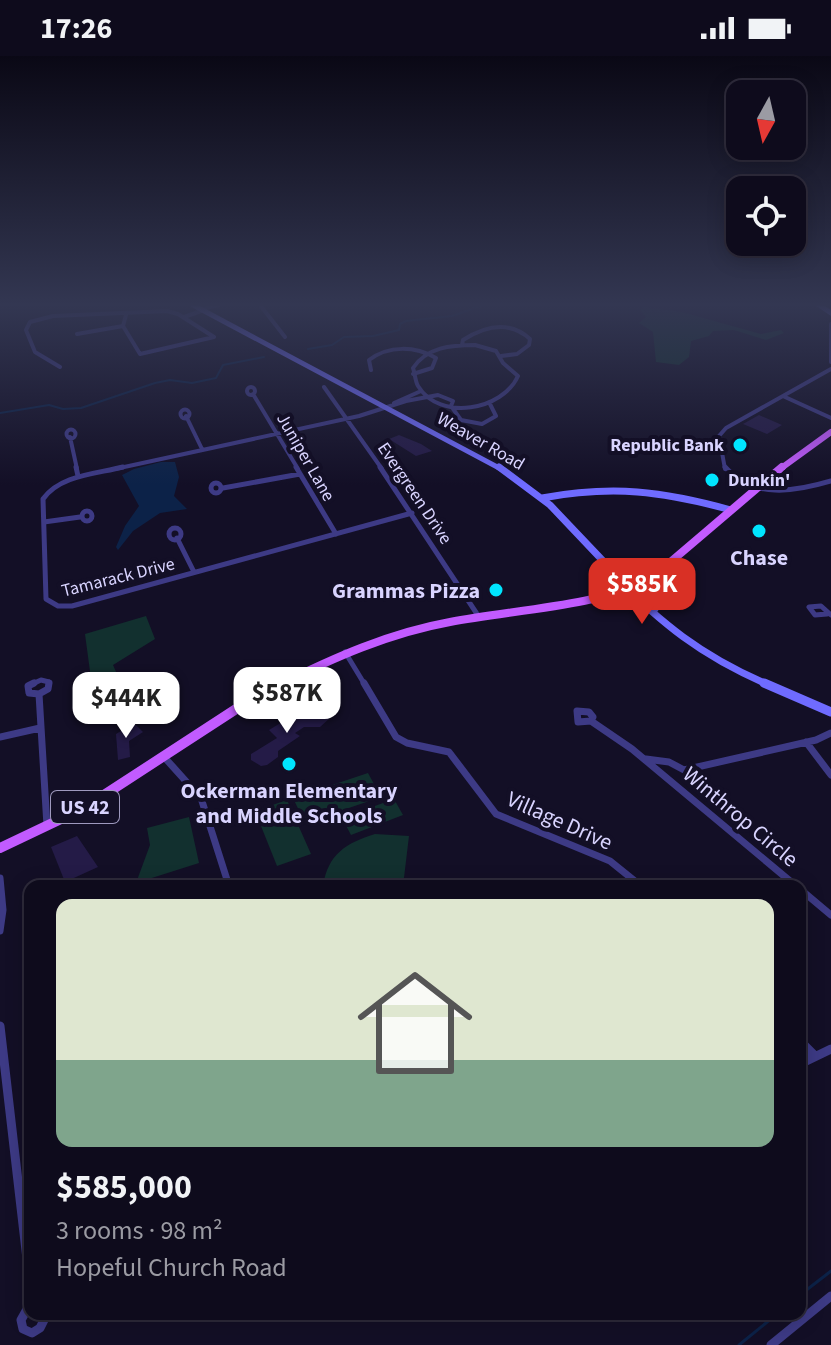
<!DOCTYPE html>
<meta charset="utf-8">
<style>
:root{--surface:#0e0b1c;--page:#1c1929;--text:#f1f3f6;--muted:#9b9ba3;--line:#2e2b3b;--accent:#d93025}
body{margin:0;font-family:"Source Sans 3",sans-serif;background:var(--page);color:var(--text);height:100vh;display:flex;flex-direction:column;font-size:30px;white-space:nowrap}
*{box-sizing:border-box;margin:0}
p{font-size:26px;color:var(--muted)}
.icon{flex:none;width:44px;height:44px;fill:none;stroke:currentColor;stroke-width:2;stroke-linecap:round;stroke-linejoin:round}
.map{position:relative;flex:1;overflow:hidden}
.side{position:absolute;left:24px;top:824px;width:782px;height:440px;display:flex;flex-direction:column;background:var(--surface);border-radius:16px;box-shadow:0 4px 20px #0003,0 0 0 2px var(--line)}
.side>*{flex:none}
.needle{width:52px;rotate:188deg}
.fabs{position:absolute;left:726px;top:24px;display:grid;gap:16px}
.fabs a{display:grid;place-items:center;width:80px;height:80px;border-radius:16px;background:var(--surface);box-shadow:0 4px 20px #0003,0 0 0 2px var(--line);font-size:40px}
.price{position:absolute;translate:-50% -68px;padding:0 18px;border-radius:16px;background:#fff;color:#222;font-size:26px;line-height:52px;filter:drop-shadow(0 2px 4px #0008)}
.price::after{content:'';position:absolute;left:50%;top:48px;width:24px;height:18px;margin-left:-12px;background:inherit;clip-path:polygon(0 0,100% 0,50% 100%)}
.price.active{background:var(--accent);color:#fff}
ul{padding:0;list-style:none}
li{display:grid;align-content:center;gap:16px;height:424px;padding:0 32px}
li+li{border-top:2px solid var(--line)}
li span{display:grid;place-items:center;height:248px;border-radius:16px;color:#555}
li>.icon{margin-inline-start:auto}
span .icon{width:144px;height:144px;fill:#fffc;stroke-width:1}
li b{font-size:34px}
.status{display:flex;justify-content:space-between;align-items:center;height:56px;padding:0 40px;background:var(--surface);direction:ltr}
.status svg{height:22px;fill:currentColor}
.map>svg:first-child{display:block}
</style>
<div class="status"><b>17:26</b><svg viewBox="0 0 49 12"><path d="M0 12V9h3v3zM5 12V6h3v6zM10 12V3h3v9zM15 12V0h3v12zM26 1h20v11H26zM47 4h2v5h-2z"/></svg></div>
<div class="map">
<svg width="831" height="1289" viewBox="0 0 831 1289">
<rect width="100%" height="100%" fill="#130f26"/>
<path fill="#12302f" d="M644,251L682,256L761,278L781,274L784,277L766,284L734,274L713,275L709,280L691,285L689,301L679,309L656,306L653,276L639,267L646,261L640,254Z
M146,560L155,583L113,609L129,645L96,660L85,578Z
M368,717L381,741L305,767L293,742Z
M394,743L403,759L351,779L342,762Z
M287,744L311,798L277,810L255,755Z
M189,761L199,807L136,827L150,789L147,772Z
M375,778L409,780L403,830H323C328,798 346,787 375,778Z"/>
<path fill="#0c2248" d="M161,406H175L179,421L174,440L187,453L160,457L133,475L118,494L116,491L125,470L139,450L122,419L134,413Z"/>
<g fill="none" stroke-linecap="round" stroke-linejoin="round">
<path stroke="#0c2248" stroke-width="2" d="M308,293L332,289L344,281L373,280L399,274L400,268L406,265L452,260L483,249
M0,357L49,349L63,353L81,352L155,327L170,324L192,327L216,322L223,309L264,301"/>
<path stroke="#0c2248" stroke-width="3" d="M800,1239L831,1215
M739,1289L777,1258"/>
</g>
<path fill="#241b47" d="M759,359L782,369L767,378L743,368Z
M399,379L421,388L432,395L416,400L389,383Z
M302,654L318,656L330,662L320,671H304L295,677L300,680L278,695V701L267,709L261,710L251,704V698L277,682L269,674Z
M134,667L143,676L129,685L130,701L118,704L116,678Z
M77,780L98,811L65,826L51,791Z"/>
<g fill="none" stroke-linecap="round" stroke-linejoin="round">
<path stroke="#3d3a85" stroke-width="4" d="M260,249L285,281
M202,253L219,249
M126,259L123,270L140,298L214,281
M184,261L204,254
M831,268V306
M77,278L123,270
M462,289L463,284C485,270 509,264 530,283L529,289L517,298L501,300
M475,289L496,295L503,307L518,320C503,354 440,366 418,330C415,325 415,317 413,312C427,291 451,289 475,289Z
M60,311L35,296L26,274L30,266L53,260L167,255L178,258L214,281
M371,314L369,304C389,289 415,290 436,302L432,312L413,318
M247 335a4 4 0 1 1 8 0a4 4 0 1 1-8 0Z
M324,331L382,413
M253,338L298,413
M785,341L831,362
M394,347L421,335
M180.5 358a4.5 4.5 0 1 1 9 0a4.5 4.5 0 1 1-9 0Z
M186,360L202,393
M66.5 378a4.5 4.5 0 1 1 9 0a4.5 4.5 0 1 1-9 0Z
M70,381L77,413
M115,413L359,360L406,345L438,339L453,345L451,350L461,364L482,368L496,360L489,346
M725,413L719,380L726,372L831,313"/>
<path stroke="#3d3a85" stroke-width="5" d="M76,411L78,420
M123,411C96,418 60,419 43,443L46,543L58,550H72L412,457
M296,411L336,478
M380,411L479,561
M725,411C754,443 794,436 831,425
M211 432a5 5 0 1 1 10 0a5 5 0 1 1-10 0Z
M223,432L300,418
M82 460a5 5 0 1 1 10 0a5 5 0 1 1-10 0Z
M44,466L80,461
M169 478a6 6 0 1 1 12 0a6 6 0 1 1-12 0Z
M177,482L194,516
M827,558L815,559L809,551L821,550L831,559
M345,596L365,629
M30,629L41,624L49,626V629"/>
<path stroke="#3d3a85" stroke-width="7" d="M34,627L28,630L29,637L39,638L48,633L49,627
M364,627L396,681L407,687L449,696L496,758L610,805L641,830
M39,638L47,770
M577,655L589,656L593,661L591,665L578,666Z
M591,665L632,693L796,830
M0,681L40,672
M806,686L831,719
M165,702L201,742L229,830
M646,703L669,706L684,714L816,684L831,677
M0,822L3,854L0,875
M800,833L831,859"/>
<path stroke="#3d3a85" stroke-width="9" d="M0,970L30,1229
M800,985L815,1000
M800,1008L831,993
M30,1248L21,1264L23,1273L32,1277L40,1272L47,1258
M771,1289L831,1240"/>
<path stroke="#6f6bff" stroke-width="5" d="M193,249L501,413
M819,249L831,257"/>
<path stroke="#6f6bff" stroke-width="7" d="M499,411L550,449L606,508L609,516C663,568 699,599 769,629
M542,442C613,429 662,435 731,454
M607,509L617,514L655,553"/>
<path stroke="#6f6bff" stroke-width="9" d="M764,627L831,656"/>
<path stroke="#c25bff" stroke-width="6" d="M780,413L831,376"/>
<path stroke="#c25bff" stroke-width="8" d="M596,541L604,535L654,520
M279,629C333,602 389,577 450,566C513,554 594,550 652,525L654,520L782,411"/>
<path stroke="#c25bff" stroke-width="10" d="M0,792L84,752L253,642L283,627"/>
</g>
<linearGradient id="sky" x2="0" y2="1"><stop stop-color="#0a0815"/><stop offset="0.58" stop-color="#333752"/><stop offset="1" stop-color="#333752" stop-opacity="0"/></linearGradient>
<rect width="831" height="429" fill="url(#sky)"/>
<g fill="#00e5ff" stroke="#130f26" stroke-width="3">
<circle cx="740" cy="389" r="8"/>
<circle cx="712" cy="424" r="8"/>
<circle cx="759" cy="475" r="8"/>
<circle cx="496" cy="534" r="8"/>
<circle cx="289" cy="708" r="8"/>
</g>
<g text-anchor="middle" stroke-width="8" stroke-linejoin="round" paint-order="stroke">
<g font-size="18" fill="#d9d4ff" stroke="#130f26">
<text transform="translate(481 385) rotate(30)" y="6">Weaver Road</text>
<text transform="translate(306 401) rotate(60)" y="6">Juniper Lane</text>
<text transform="translate(415 437) rotate(56)" y="6">Evergreen Drive</text>
<text transform="translate(118 521) rotate(-14)" y="6">Tamarack Drive</text>
</g>
<g font-size="18" font-weight="bold" fill="#d9d4ff" stroke="#130f26" text-anchor="end">
<text x="724" y="395">Republic Bank</text>
<text x="728" y="430" text-anchor="start">Dunkin'</text>
</g>
<rect fill="#130f26" stroke="#9e99be" stroke-width="2" x="51" y="735" width="68" height="32" rx="6"/>
<g font-size="20" font-weight="bold" fill="#d9d4ff">
<text x="85" y="758">US 42</text>
</g>
<g font-size="22" font-weight="bold" fill="#d9d4ff" stroke="#130f26">
<text x="759" y="509">Chase</text>
<text x="480" y="542" text-anchor="end">Grammas Pizza</text>
<text x="289" y="742">Ockerman Elementary<tspan x="289" dy="25">and Middle Schools</tspan></text>
</g>
<g font-size="22" fill="#d9d4ff" stroke="#130f26">
<text transform="translate(741 760) rotate(40)" y="8">Winthrop Circle</text>
<text transform="translate(560 764) rotate(24)" y="8">Village Drive</text>
</g>
</g>
</svg>
<div class="fabs">
<a><svg class="needle" viewBox="-14 -14 28 28"><path d="M0-13l5 13h-10z" fill="#e53935"/><path d="M0 13l5-13h-10z" fill="#9b9ba3"/></svg></a>
<a><svg class="icon" aria-label="locate" viewBox="0 0 24 24"><circle cx="12" cy="12" r="6"/><path d="M12 2v4M12 18v4M2 12h4M18 12h4"/></svg></a>
</div>
<b class="price active" style="left:642px;top:570px">$585K</b>
<b class="price" style="left:287px;top:679px">$587K</b>
<b class="price" style="left:126px;top:684px">$444K</b>
<section class="side">
<ul>
<li><span style="background:linear-gradient(#dfe7d0 65%,#7fa58c 0)"><svg class="icon" aria-label="home" viewBox="0 0 24 24"><path d="M3 11l9-7 9 7M6 9v11h12V9"/></svg></span><div><b>$585,000</b><p>3 rooms · 98 m²</p><p>Hopeful Church Road</p></div></li>
</ul>
</section>
</div>
